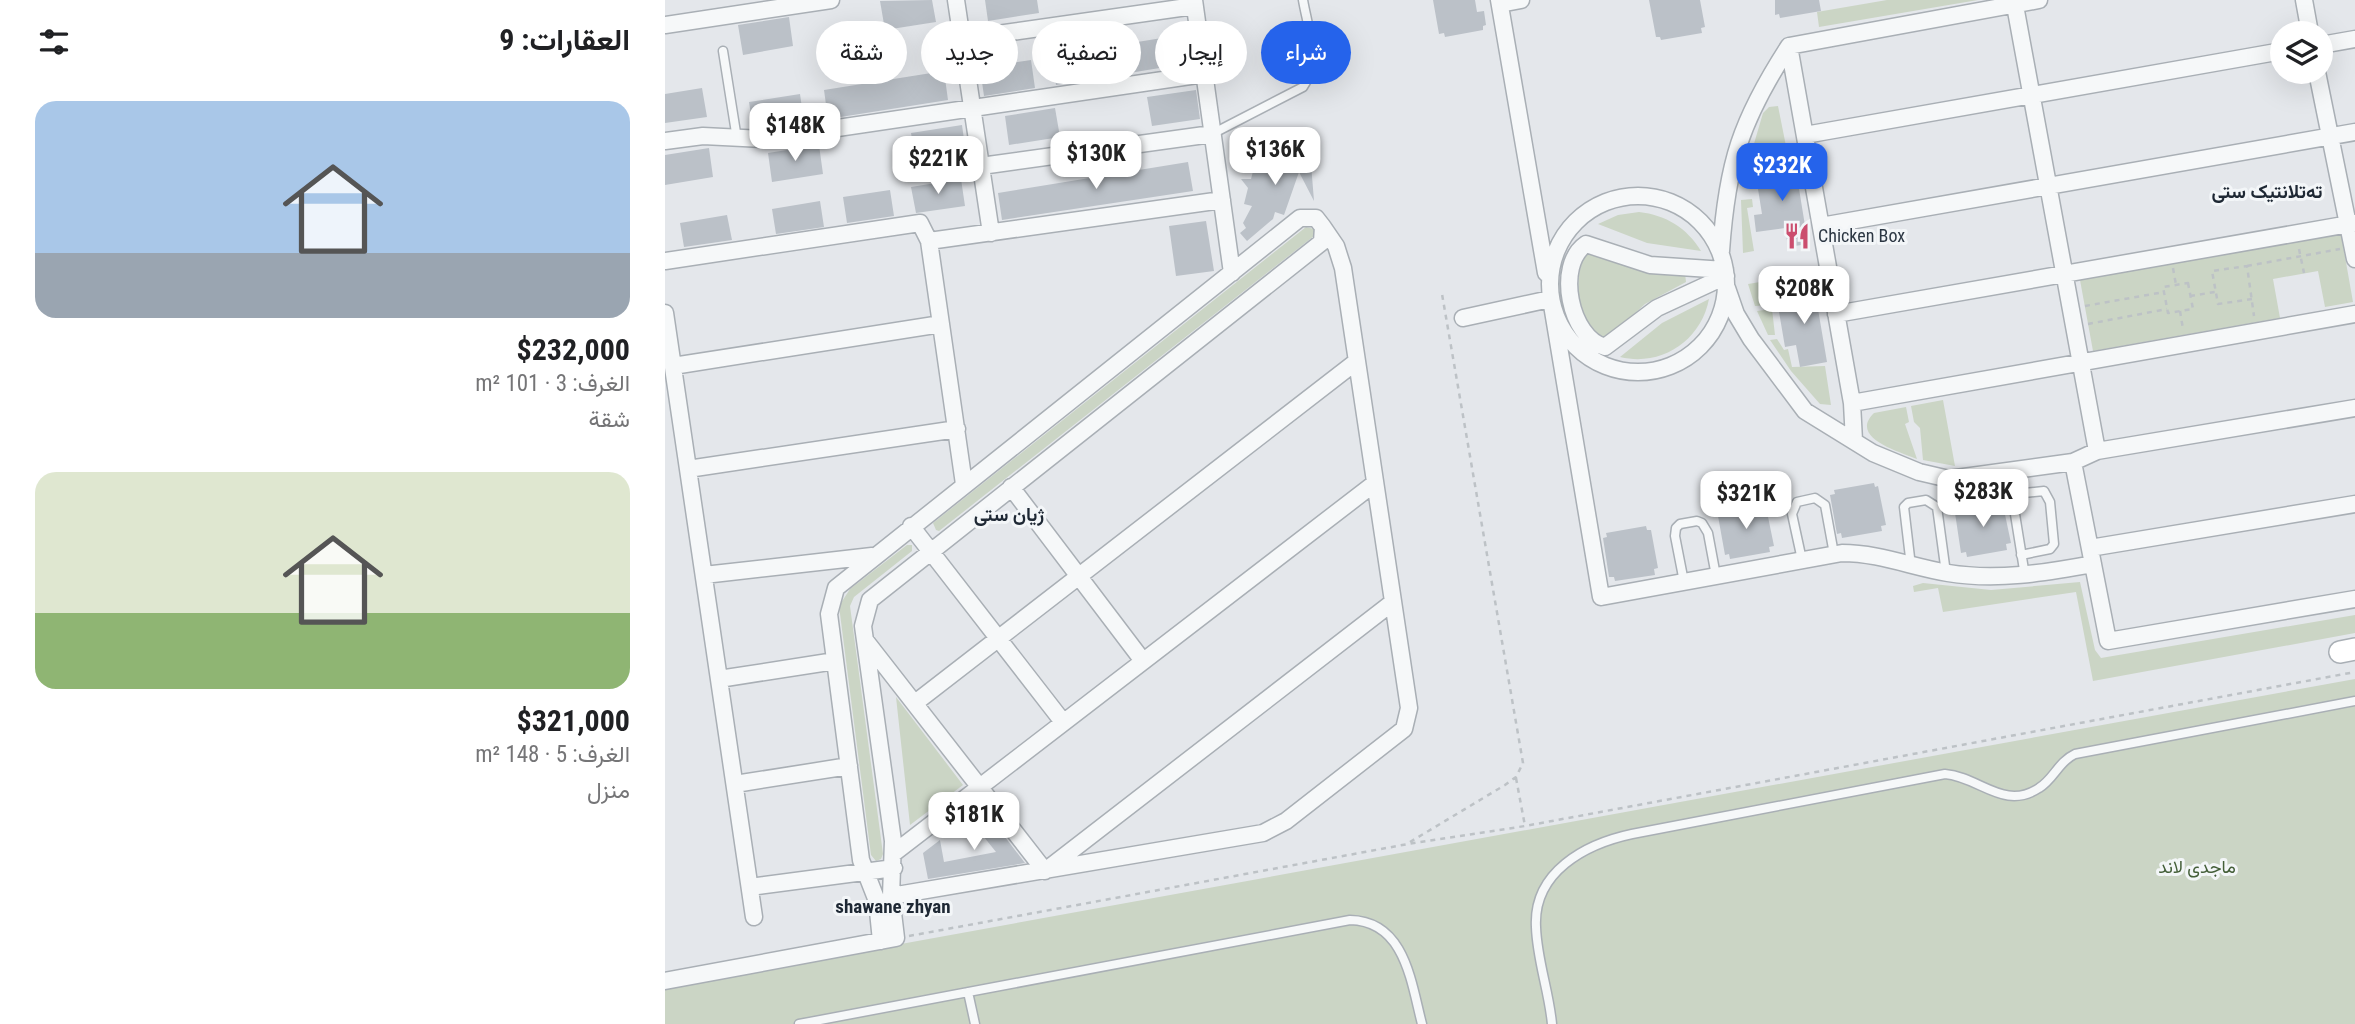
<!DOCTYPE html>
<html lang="ar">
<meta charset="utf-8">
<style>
:root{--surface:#fff;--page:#f2f2f2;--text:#202124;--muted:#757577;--accent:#2563eb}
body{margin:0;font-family:"Roboto Condensed",Vazirmatn,sans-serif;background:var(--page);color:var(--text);direction:rtl;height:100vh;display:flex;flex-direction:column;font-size:26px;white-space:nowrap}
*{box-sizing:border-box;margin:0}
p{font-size:23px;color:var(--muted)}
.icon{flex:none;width:38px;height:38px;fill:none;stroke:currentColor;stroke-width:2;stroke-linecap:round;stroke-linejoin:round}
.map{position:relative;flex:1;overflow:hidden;direction:ltr}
.side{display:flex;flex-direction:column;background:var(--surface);width:665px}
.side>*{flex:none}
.guide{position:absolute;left:21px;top:21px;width:665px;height:63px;direction:rtl;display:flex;gap:14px}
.controls{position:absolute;left:1605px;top:21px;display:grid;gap:14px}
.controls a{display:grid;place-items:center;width:63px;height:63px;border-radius:50%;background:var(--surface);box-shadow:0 7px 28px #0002;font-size:35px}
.price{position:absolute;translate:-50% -60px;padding:0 16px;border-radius:14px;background:#fff;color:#222;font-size:23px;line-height:46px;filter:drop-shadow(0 2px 4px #0008)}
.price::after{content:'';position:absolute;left:50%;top:42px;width:21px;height:16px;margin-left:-10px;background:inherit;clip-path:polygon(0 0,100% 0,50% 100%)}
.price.selected{background:var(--accent);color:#fff}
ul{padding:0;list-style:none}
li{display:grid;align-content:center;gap:14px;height:371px;padding:0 35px}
li span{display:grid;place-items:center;height:217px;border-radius:21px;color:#555}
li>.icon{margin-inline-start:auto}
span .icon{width:126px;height:126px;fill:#fffc;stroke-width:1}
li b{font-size:30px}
h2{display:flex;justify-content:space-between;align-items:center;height:84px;padding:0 35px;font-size:30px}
.chip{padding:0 24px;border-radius:32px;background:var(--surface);box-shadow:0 7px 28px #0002;font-size:24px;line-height:63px}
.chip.selected{background:var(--accent);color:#fff}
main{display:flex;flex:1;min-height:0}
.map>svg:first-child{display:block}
</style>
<main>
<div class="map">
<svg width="1690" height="1024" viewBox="0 0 1690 1024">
<rect width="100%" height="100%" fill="#e4e7eb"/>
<path fill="#cbd5c5" d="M1222,0H1313L1154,27L1152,12Z
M1113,106L1122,151L1088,156L1090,171H1081L1098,113L1104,107Z
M1087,199L1088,207L1082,208L1089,251L1078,253L1076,200Z
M974,212C1001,215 1022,228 1036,251L982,243L933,224L953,215Z
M641,227L649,229V236L274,531L271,530L268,523Z
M1676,234L1688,302L1660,307L1653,271L1608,279L1615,318L1428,351L1415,280Z
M922,249L1020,273L1021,282L980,304L940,341C910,318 907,282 922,249Z
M1095,282L1098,298L1104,297L1105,305L1090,306L1083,284Z
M1044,299C1036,341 996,367 955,357L997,323Z
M1107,309L1110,335H1103L1092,311Z
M1112,339L1119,350L1123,349L1127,367L1160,366L1166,405L1155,404L1126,371L1105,340Z
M1278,400L1290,466L1258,460L1255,428L1249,422L1246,406Z
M1241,407L1244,422L1240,424L1252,459C1236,452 1183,438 1209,413Z
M242,545H247V551L189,597L185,606L218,854L216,859L211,861L206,855L174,606L185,589Z
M1415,582L1430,650L1436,658L1690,615V633L1428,681L1411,592L1278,612L1273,588L1249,592L1248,586L1258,583L1326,590Z
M1690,679V1024H0V987Z
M231,697L298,785L245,825Z"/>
<path fill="#bbc1c8" d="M267,0L271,22L220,30L215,1Z
M320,0H372L374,13L323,21Z
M768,0H810L812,12L819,11L821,25L818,26V30L780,37L779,33L774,34Z
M984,0H1035L1040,27L1036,28L1037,33L996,40L995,37H991Z
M1110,0H1154L1156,11L1115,18L1114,14L1110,15Z
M124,17L128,46L78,55L73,25Z
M509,36L513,65L391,85L387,56Z
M366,60L370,88L319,96L315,68Z
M279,71L283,100L163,119L159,90Z
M37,88L42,117L0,123V94Z
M531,90L535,119L487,126L482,97Z
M135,94L139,122L88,128L84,102Z
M390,108L395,137L344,145L340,116Z
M297,125L301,154L251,162L246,133Z
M644,139L649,201L634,172L619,215L610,212L608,219L582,241L575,233L581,228L578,223L587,206L579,204L583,188L576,179H586L592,156L632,165L630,140Z
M154,145L158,174L107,182L103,153Z
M44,148L48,177L0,185V155Z
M1129,158L1143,244L1123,247L1120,228L1091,232L1089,215L1097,214L1093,189L1102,188L1098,163Z
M523,162L528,191L337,220L333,193Z
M296,179L300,206L251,213L246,187Z
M225,190L229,216L182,223L178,197Z
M155,201L159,227L111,234L107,209Z
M62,215L67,240L19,247L15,223Z
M541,221L549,271L511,276L504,226Z
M1148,280L1162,362L1135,367L1131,345L1120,347L1113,306L1133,302L1130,283Z
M1209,483L1210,487L1213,486L1221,525L1216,526L1217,531L1177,538L1176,533L1172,534L1165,495L1170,494L1169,490Z
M1334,501V506L1338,505L1346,543L1341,544L1342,550L1302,557L1301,552L1296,553L1290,513H1294V508Z
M1097,504V508L1101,507L1109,546L1104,547L1105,552L1065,559L1064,554L1060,555L1053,516L1057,515V511Z
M981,526L982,530H986L993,568L989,569L990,575L950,581L949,577H944L938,538L942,537L941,533Z
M317,807L360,863L263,879L258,853L275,840L279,862L331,852L303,817Z"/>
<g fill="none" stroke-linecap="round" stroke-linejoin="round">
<g stroke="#a9afb5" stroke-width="11">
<path id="lane" d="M58,51L72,139
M547,134L638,87C656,62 643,29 638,0
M1356,555L1385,549L1389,544L1385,502L1379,491L1359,493L1349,501V508L1360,576
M1137,560L1127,514L1132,502L1150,498L1160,505L1169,554
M1246,566L1239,507L1243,503L1261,500L1272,507L1281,573
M1019,582L1010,536L1011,528L1015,524L1032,521L1037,523L1043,533L1051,576
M303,992L310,1024
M134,1024L685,920C740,921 746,982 757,1024
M887,1024C884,991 872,960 871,927C868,872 920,844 967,834L1280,774C1315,777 1339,811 1374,788C1389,779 1393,762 1410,754L1690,701"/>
</g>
<g stroke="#a9afb5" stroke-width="19">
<path id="street" d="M291,0L326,233
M529,0L567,273
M834,0L881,273
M1349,0L1432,451
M1639,0L1645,33
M835,4L856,0
M0,25L166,0
M297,39L529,6
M1656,45L1690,39
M1124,46L1187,403L1189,441
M1652,72L1690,259
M1140,135L1617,51
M0,141L38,136L98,139L539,74
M316,166L547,134
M885 284a88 88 0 1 1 176 0a88 88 0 1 1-176 0Z
M1156,226L1690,132
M264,241L557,200
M1056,251C1062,163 1076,120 1124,46L1374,0
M0,261L255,223L264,241L299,484
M1060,270L985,265L921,244C890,265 905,338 940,347L992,308L1061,276
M1062,288L1071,314L1086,339L1140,411L1208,453L1254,472L1284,479L1408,462L1432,451L1690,408
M887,305L936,597L1177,553C1214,553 1247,567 1283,573C1332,581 1379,573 1428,564
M0,313L89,917
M1171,314L1690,223
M798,318L885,299
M8,366L276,324
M1187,403L1690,314
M1408,462L1443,641L1690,599
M23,469L292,429
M346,487L478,661
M246,526L398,722
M1425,548L1690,504
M39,575L207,556
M200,640L380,871L728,602
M54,679L170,661
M250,703L692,361
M70,784L184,766
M229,853L710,483
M85,887L229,868
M226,896L598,833L621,821L739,729L744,708L678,268L671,246L658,227
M0,981L231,938L226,896L228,841L198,626L205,600L657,242L658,227L651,218H635L171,588L164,614L196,860L212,901L216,941"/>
</g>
<g stroke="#a9afb5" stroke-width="24">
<path id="secondary" d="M1675,652L1690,649"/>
</g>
<path stroke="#bdc2c6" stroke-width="2.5" stroke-dasharray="5 5" stroke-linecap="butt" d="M1634,249L1639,273
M1582,266L1675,249
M1508,268L1511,285
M1523,283L1528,309L1503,313L1498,287Z
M1525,296L1550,292
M1587,299L1553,304L1547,271L1582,266L1589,316
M1420,306L1499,292
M1515,311L1518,329
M1423,324L1502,309
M851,778L860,826
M745,842L840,785L851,777L858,763L777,294
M244,936L743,844L860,826L1690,672"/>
<use href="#lane" stroke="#f6f8f9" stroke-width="8"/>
<use href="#street" stroke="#f6f8f9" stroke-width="16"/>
<use href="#secondary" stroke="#fff" stroke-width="21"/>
</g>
<defs>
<g id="restaurant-bare" transform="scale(2.1)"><path d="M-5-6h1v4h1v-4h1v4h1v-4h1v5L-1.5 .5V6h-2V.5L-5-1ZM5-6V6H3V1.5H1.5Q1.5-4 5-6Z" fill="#cb4e6e" stroke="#f3f6f8" stroke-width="2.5" paint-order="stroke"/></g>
</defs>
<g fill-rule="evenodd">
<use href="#restaurant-bare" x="1132" y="236"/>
</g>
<g text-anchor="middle" stroke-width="6" stroke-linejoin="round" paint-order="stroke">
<g font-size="18" fill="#2c3743" stroke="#f3f6f8" text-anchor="start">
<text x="1153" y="242">Chicken Box</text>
</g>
<g font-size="18" fill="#445f39" stroke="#f3f6f8">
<text x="1532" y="873">ماجدی لاند</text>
</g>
<g font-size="19" font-weight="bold" fill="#1e2834" stroke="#f3f6f8">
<text x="1602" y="198">تەتلانتیک ستی</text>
<text x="344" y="521">ژیان ستی</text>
<text x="228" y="913">shawane zhyan</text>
</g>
</g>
</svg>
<div class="controls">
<a><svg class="icon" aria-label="layers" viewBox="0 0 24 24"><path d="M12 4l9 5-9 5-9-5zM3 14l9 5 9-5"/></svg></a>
</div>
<b class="price" style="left:130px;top:163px">$148K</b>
<b class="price" style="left:610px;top:187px">$136K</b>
<b class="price" style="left:431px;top:191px">$130K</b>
<b class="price" style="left:273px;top:196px">$221K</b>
<b class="price selected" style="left:1117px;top:203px">$232K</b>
<b class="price" style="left:1139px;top:326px">$208K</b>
<b class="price" style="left:1318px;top:529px">$283K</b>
<b class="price" style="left:1081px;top:531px">$321K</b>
<b class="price" style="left:309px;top:852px">$181K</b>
<div class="guide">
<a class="chip selected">شراء</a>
<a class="chip">إيجار</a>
<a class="chip">تصفية</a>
<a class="chip">جديد</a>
<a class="chip">شقة</a>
</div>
</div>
<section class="side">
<h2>العقارات: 9<svg class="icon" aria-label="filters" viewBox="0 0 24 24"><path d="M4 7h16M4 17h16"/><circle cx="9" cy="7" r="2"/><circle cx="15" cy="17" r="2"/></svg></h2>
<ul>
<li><span style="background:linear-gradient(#a9c7e8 70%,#9aa5b1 0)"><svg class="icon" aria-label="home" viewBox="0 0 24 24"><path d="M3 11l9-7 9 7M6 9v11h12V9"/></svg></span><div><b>$232,000</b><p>الغرف: 3 · 101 m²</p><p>شقة</p></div></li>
<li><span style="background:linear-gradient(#dfe7d0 65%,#8fb573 0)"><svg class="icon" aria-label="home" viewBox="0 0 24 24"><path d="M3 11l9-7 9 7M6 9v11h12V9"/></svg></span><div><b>$321,000</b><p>الغرف: 5 · 148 m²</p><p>منزل</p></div></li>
</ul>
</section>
</main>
